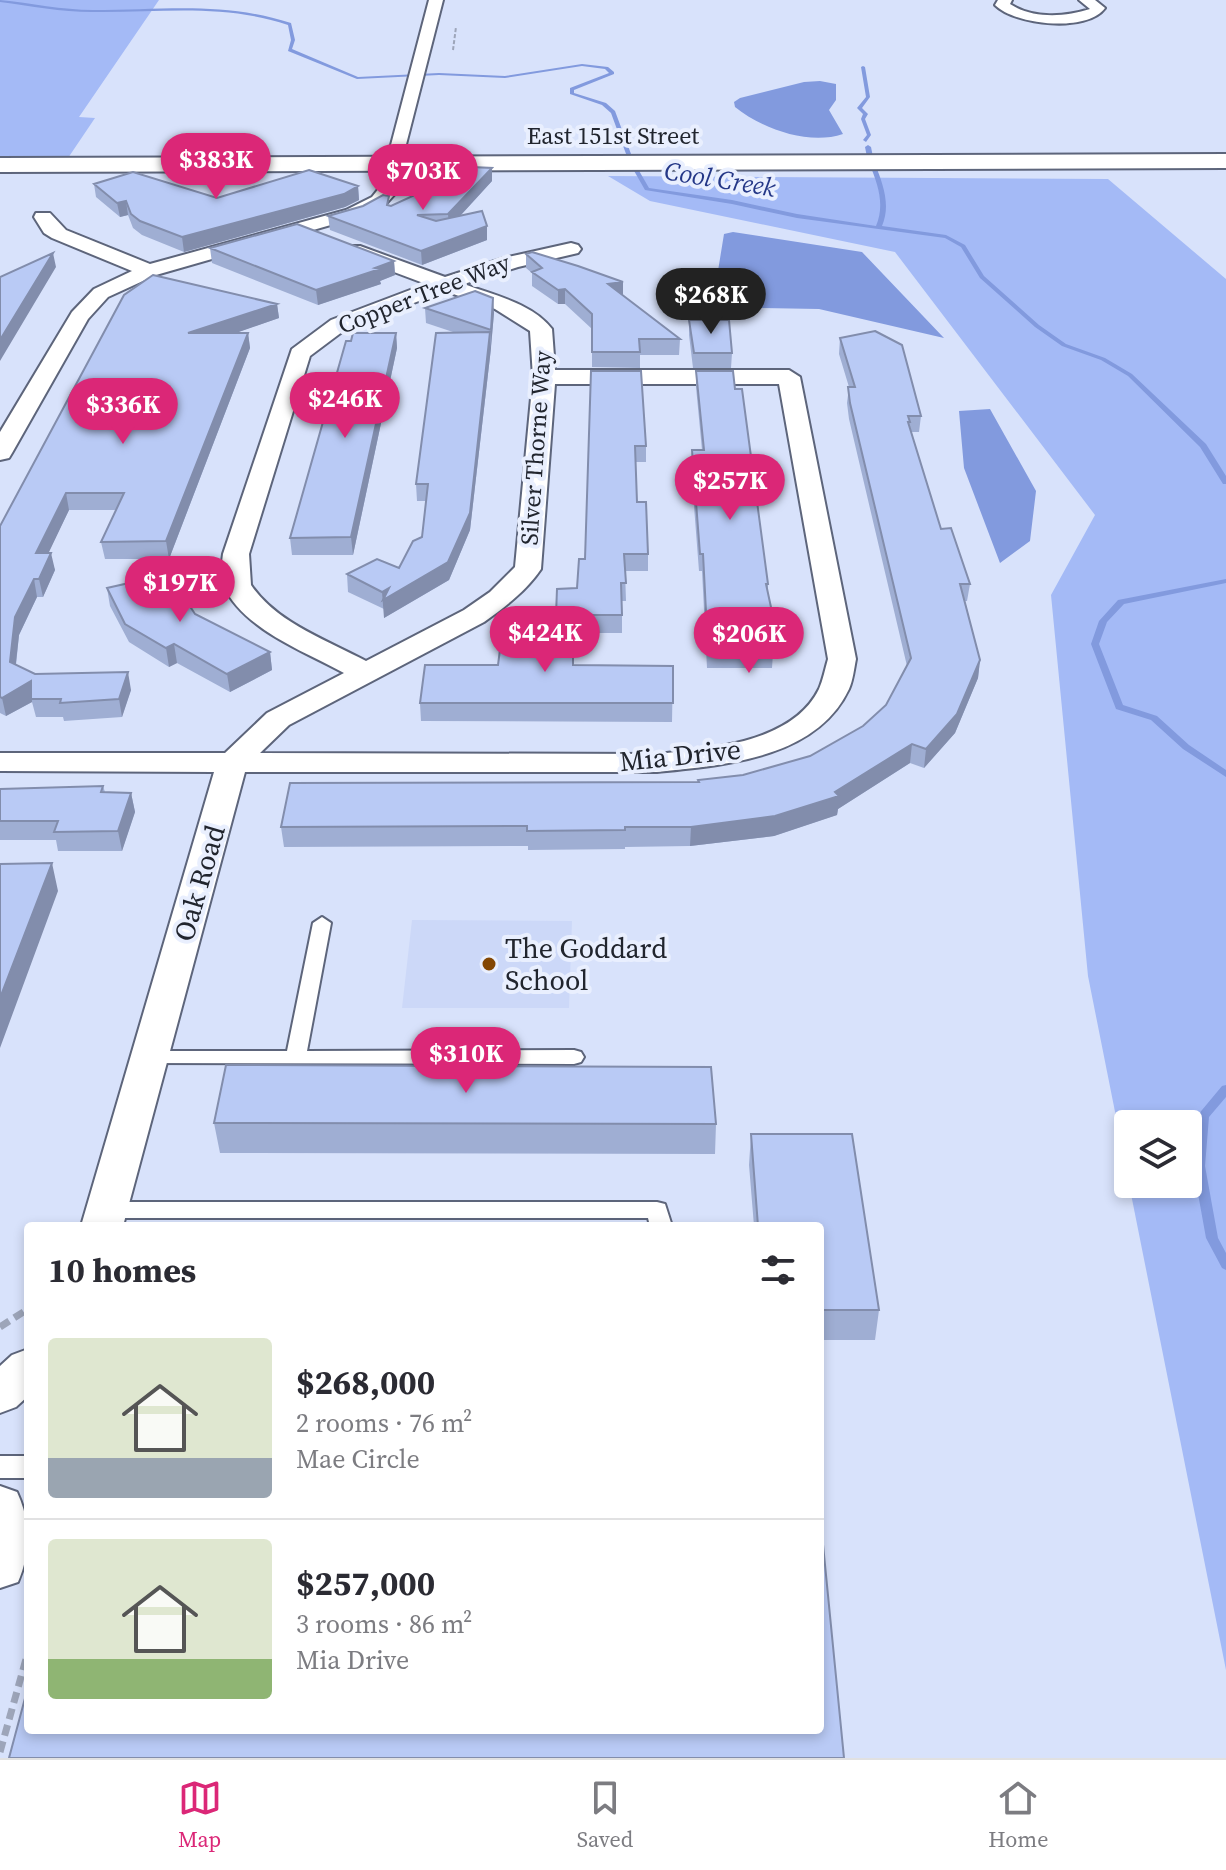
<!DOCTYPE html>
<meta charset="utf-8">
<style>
:root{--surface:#fff;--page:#f7f7f7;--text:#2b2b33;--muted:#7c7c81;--line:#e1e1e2;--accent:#db2777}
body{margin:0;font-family:"Source Serif 4",serif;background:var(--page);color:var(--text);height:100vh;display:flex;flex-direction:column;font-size:30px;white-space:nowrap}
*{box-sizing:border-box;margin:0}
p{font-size:26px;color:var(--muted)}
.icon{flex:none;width:44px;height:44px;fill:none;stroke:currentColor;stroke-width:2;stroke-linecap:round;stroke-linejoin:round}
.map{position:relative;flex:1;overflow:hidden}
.details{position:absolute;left:24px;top:1222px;width:800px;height:512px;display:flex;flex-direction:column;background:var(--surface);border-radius:8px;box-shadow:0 4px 12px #0003}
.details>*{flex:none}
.tools{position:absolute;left:1114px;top:1110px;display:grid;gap:16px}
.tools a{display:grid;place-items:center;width:88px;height:88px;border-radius:8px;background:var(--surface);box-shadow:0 4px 12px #0003;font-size:40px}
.price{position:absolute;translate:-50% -68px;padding:0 18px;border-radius:28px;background:var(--accent);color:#fff;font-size:26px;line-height:52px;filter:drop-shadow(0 2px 4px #0008)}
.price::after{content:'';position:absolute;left:50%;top:48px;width:24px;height:18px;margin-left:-12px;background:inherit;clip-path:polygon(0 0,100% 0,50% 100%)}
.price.active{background:#222;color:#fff}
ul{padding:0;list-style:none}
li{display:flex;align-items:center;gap:24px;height:200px;padding:0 24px}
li+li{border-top:2px solid var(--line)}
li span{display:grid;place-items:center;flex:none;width:224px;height:160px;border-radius:8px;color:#555}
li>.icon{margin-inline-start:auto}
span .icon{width:96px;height:96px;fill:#fffc;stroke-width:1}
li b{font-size:34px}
h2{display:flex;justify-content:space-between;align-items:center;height:96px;padding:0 24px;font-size:34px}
.dock{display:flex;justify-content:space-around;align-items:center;height:112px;border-top:2px solid var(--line);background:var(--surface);font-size:22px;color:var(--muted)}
.dock a{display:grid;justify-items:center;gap:4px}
.dock .active{color:var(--accent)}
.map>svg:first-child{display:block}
</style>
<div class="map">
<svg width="1226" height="1758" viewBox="0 0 1226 1758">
<rect width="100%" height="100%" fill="#d8e2fb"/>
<path fill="#ccd8f8" d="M412,920L572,921L569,1008H402Z"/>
<path fill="#a4baf6" d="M0,0H159L79,117L95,118L68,158H0Z
M608,176L1108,179L1226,279V1670L1129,1184H1188V1124H1128V1177L1088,976L1051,595L1095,515L895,252L650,201Z"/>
<path fill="#829ade" d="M820,81L836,84V100L829,110L843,134C808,146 761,128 735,107L734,102L740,98L804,82Z
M733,232L862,252L944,338L819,309L700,307L673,299L686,287L717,277L724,234Z
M990,409L1036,491L1030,541L1000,563L964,468L959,411Z"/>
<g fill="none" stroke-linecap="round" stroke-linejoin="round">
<path fill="#829ade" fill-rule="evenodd" d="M0,0C31,3 62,10 93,10C164,10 222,1 291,23L295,40L292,49L358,77L439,73L505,76L582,64L608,67L614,72V74L574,90V93L606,103L615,111L634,162L649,188L732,200L797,214L876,226C885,205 878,185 870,165L875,164C883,184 891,205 882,226L946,235L965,245L984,276L1039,325L1066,344L1105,358L1132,374L1206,444L1226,476V484H1223L1200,447L1128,376L1101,360L1062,346L1035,327L980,278L961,247L945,238L797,218L732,204L645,190L629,162L611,113L602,105L570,94V88L609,73L605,69L582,66L505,78L439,75L357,79L288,51L291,40L288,25C222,3 160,13 92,12C61,12 31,6 0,2Z
M863,66L865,67L870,97L862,108L868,114L865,119L871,135L866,142L863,140L867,135L861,119L863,114L857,108L866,97L861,67Z
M868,145L871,147L873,157L870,159L867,157L865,147Z
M1226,579V583L1124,604L1107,622L1099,644L1123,705L1157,716L1189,745L1226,770V777L1183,749L1151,720L1116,709L1091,644L1099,621L1118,600Z
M1226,1085V1097L1209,1117L1205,1166L1218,1238L1226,1253V1270L1222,1268L1206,1238L1193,1166L1197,1116L1222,1086Z"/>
<g stroke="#5d657b" stroke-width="4">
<path id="lane" d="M322,917L331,923L307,1051L574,1050L581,1052L584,1057L581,1062L574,1064L142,1063L139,1058L142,1053L149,1051H287L313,923Z
M106,1202H657L665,1204L672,1226H650L648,1218H106L98,1216L95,1210L98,1204Z
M0,1456H28V1478H0Z"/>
</g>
<g stroke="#5d657b" stroke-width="4">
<path id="street" d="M429,0H443L401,164L394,195L385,205L369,214L156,275L108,297L88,319L12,453L9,458L0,460V432L72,312L94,289L132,271L52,238L44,233L34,217L36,213H50L66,230L150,264L346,210L372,197L380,187Z
M998,0H1012L1010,4C1033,19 1065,17 1090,9L1079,0H1095L1105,8C1087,33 1015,25 995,5Z
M571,243L578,245L581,249L578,253L518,267L464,284C493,295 532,303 552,329L555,370H789L800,377L856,659C854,669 853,680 849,689C816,759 724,765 657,772H245L123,1226H81L214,772L0,771V753H225L267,713L344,673C304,651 244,630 223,585C219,576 222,564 223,554L292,349L331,320L426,284L346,254L343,250L346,246H360L445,277L504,258ZM445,291L495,309L530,331L533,377L515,567L490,592L464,610L366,661C327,640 277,623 251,585L249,554L310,356L346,329ZM555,384H779L828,659C825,669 823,680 819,689C792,744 709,748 657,754L260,753L289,725L484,622C505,607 526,591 541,569Z
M28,1349V1396L16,1407L0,1413V1366L12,1355Z
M0,1486L17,1492C31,1522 31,1552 18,1582L0,1588Z"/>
</g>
<g stroke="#5d657b" stroke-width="4">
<path id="secondary" d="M1226,154V168L0,172V158Z"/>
</g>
<path stroke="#9da5b9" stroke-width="2" stroke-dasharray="4 2" stroke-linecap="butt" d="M453,50L456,27"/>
<path stroke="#9da5b9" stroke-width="7" stroke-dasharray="11 6" stroke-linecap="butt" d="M0,1327L28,1309
M0,1752L28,1652"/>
<use href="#lane" fill="#fff" fill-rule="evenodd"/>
<use href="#street" fill="#fff" fill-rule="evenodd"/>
<use href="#secondary" fill="#fff" fill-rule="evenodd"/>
</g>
<path fill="#9faed3" d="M492,168V181L461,215L487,240L422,265L330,230L328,216L391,206Z
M94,184L217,198L358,186L359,200L345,207L184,252L142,235L133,228L128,215L120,217L96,197Z
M210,248L394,261L395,275L380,281L381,284L318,305L212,263Z
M526,254L623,295L680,339L679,355H640V368L592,367V329L565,304H558L532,286V273L526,268Z
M124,295L277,304L279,318L235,333H248L250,348L169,559H105L101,542L116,510H69L48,553L55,570L43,597H37L19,635L16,665L35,674L131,690L122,717L64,721L63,717H36L32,702L6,716L0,713V526Z
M425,308L494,313L491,348L470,530L449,580L384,618V609L348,592L347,574L399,568L422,537L426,501H417L416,484L453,332L426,323Z
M689,320L732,353L731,368H693L689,335Z
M396,333L397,348L353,555H292L290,538L351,341Z
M840,338L921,416L919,432H911L941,529L970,584L967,601H965L980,660L978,678L955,733L924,768L910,763L838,809L837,815L774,836L690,846L625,847V849L528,850V846L284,847L281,827L698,782V780L743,775L810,756L863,726L886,705L907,666L849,419L847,403L849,387L839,354Z
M591,371L646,446V462H635L637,502L648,554V571H625L626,601H622V633H573V665L673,666L672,722L421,721L420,703L498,665L506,634L556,621L557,589L577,588L585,559Z
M696,371L735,389L768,584V593L777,635L775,653H773L772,668H707L702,571H699L691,467L692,450H702L696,387Z
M107,588L195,614L270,652L272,670L230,692L177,663L169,667L129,642L110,606Z
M103,786L105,792L131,793L135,812L122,851H58L56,840H0V789Z
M214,1123L716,1124L715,1154L220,1153Z
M751,1134H852L879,1310L875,1340H820V1226H754L749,1165Z"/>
<path fill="#828dac" d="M492,168V181L449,228L448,214Z
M358,186L359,200L345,207L184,252L182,237Z
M126,201L128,215L120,217L117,203Z
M487,226V240L422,265L421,251Z
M53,253L56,267L0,361V340Z
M394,261L395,275L380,281L381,284L318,305L316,290Z
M623,282V296L608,284Z
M565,289V304H558V290Z
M493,298L494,313L491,346V330Z
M277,304L279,318L190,349L188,333Z
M490,332L491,348L470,530L449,580L384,618L382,592L448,562Z
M248,333L250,348L169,559L166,541Z
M396,333L397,348L353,555L351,537Z
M66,493L69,510L40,571L36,553Z
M51,553L55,570L43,597L39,579Z
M34,579L37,597L19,635L14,680L10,662L15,617Z
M174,644L177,663L169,667L166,648Z
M270,652L272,670L230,692L227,674Z
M980,660L978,678L955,733L924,768L926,749Z
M128,672L131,690L122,717L119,699Z
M31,681L32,702L6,716L2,698Z
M912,744L910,763L838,809L837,815L774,836L690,846L691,827L835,792Z
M131,793L135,812L122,851L118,831Z
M52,863L58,891L0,1048V998Z"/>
<path fill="#b9caf5" stroke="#828dac" stroke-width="2" d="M449,166L492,168L448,214L417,215L436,221L482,211L487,226L421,251L328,216L363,206L383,195L389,196L387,205L391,206L428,189Z
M309,170L358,186L344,194L182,237L140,221L131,214L126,201L117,203L94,184L133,172L217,198Z
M297,224L394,261L375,268L380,269L316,290L210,248Z
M532,252L578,266L623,282L608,284L680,339H639L640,352H592V314L565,289L558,290L532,272L542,268L526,254Z
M53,253L0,340V277Z
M153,275L277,304L188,333H248L166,541L101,542L124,493H66L36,553H51L39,579H34L15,617L10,662L35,674L128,672L119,699L60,703L61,699H31V681L2,698L0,697V526L124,295Z
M475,291L493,298L491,330L425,308Z
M689,320H729L732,353H694Z
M875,331L902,345L921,416H908L910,422H908L941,529L951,528L970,584H960L980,660L957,714L926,749L912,744L835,792L839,796L775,816L691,827H625V830L527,831V826L281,827L290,783L699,782L698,780L743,775L810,756L863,726L886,705L911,658L850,403L848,387H855L840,338Z
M490,332L470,513L448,562L383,600L389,588L382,592L347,574L377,559L399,568L413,541L422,537L428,484H416L436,333Z
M353,333H396L351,537L290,538L346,341H351Z
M591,371H641L646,446H635L637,502H646L648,554H624L626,583H621L622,615H556L557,589L577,588L579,559H585Z
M696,371H733L735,389H742L768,584H766L777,635H769L773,649L708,650L703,554H700L692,450H704Z
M169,574L195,614L270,652L227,674L174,644L166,648L125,624L107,588Z
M508,621H573V665L673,666V703H420L425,665H498L502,634H506Z
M103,786L101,792L131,793L118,831L54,832L58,821H0V789Z
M52,863L0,998V864Z
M226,1065L711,1067L716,1124L214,1123Z
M751,1134H852L879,1310H820V1226H758Z
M820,1514L844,1758H9L28,1687V1730H820Z"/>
<circle fill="#834602" stroke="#e9effe" stroke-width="3" cx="489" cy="964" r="8"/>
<g text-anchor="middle" stroke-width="8" stroke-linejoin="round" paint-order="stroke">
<g font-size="24" fill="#21252e" stroke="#e9effe">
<text x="613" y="144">East 151st Street</text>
<text transform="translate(424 294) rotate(-21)" y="8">Copper Tree Way</text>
<text transform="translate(536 448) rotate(-86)" y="8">Silver Thorne Way</text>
</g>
<g font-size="26" font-style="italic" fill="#243787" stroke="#e9effe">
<text transform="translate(720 179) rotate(9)" y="9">Cool Creek</text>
</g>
<g font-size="28" fill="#21252e" stroke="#e9effe">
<text transform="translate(680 755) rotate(-6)" y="10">Mia Drive</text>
<text transform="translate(199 883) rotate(-74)" y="10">Oak Road</text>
</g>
<g font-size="28" fill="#21252e" stroke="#e9effe" text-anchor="start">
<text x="505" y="958">The Goddard<tspan x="505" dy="32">School</tspan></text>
</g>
</g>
</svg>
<div class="tools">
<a><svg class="icon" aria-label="layers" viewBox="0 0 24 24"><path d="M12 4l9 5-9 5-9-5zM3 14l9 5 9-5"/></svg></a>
</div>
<b class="price" style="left:216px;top:201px">$383K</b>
<b class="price" style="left:423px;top:212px">$703K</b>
<b class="price active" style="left:711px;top:336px">$268K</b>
<b class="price" style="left:345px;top:440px">$246K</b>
<b class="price" style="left:123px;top:446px">$336K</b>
<b class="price" style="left:730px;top:522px">$257K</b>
<b class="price" style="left:180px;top:624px">$197K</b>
<b class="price" style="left:545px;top:674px">$424K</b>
<b class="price" style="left:749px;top:675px">$206K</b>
<b class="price" style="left:466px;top:1095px">$310K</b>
<section class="details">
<h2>10 homes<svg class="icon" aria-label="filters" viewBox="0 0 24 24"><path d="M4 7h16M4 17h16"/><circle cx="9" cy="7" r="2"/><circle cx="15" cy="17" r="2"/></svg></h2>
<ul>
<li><span style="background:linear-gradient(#dfe7d0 75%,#9aa5b1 0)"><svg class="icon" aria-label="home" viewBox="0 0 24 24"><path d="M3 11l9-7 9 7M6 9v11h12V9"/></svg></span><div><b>$268,000</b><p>2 rooms · 76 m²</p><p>Mae Circle</p></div></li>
<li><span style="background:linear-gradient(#dfe7d0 75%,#8fb573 0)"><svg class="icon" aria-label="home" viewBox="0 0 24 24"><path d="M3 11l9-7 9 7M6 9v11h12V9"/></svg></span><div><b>$257,000</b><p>3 rooms · 86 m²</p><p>Mia Drive</p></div></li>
</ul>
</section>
</div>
<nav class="dock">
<a class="active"><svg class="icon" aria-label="map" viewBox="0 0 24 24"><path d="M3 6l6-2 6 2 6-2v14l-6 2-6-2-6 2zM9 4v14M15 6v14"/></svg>Map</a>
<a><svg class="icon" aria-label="saved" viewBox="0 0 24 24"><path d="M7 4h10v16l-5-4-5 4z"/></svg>Saved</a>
<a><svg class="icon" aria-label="home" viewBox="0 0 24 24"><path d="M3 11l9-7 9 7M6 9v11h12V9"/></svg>Home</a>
</nav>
